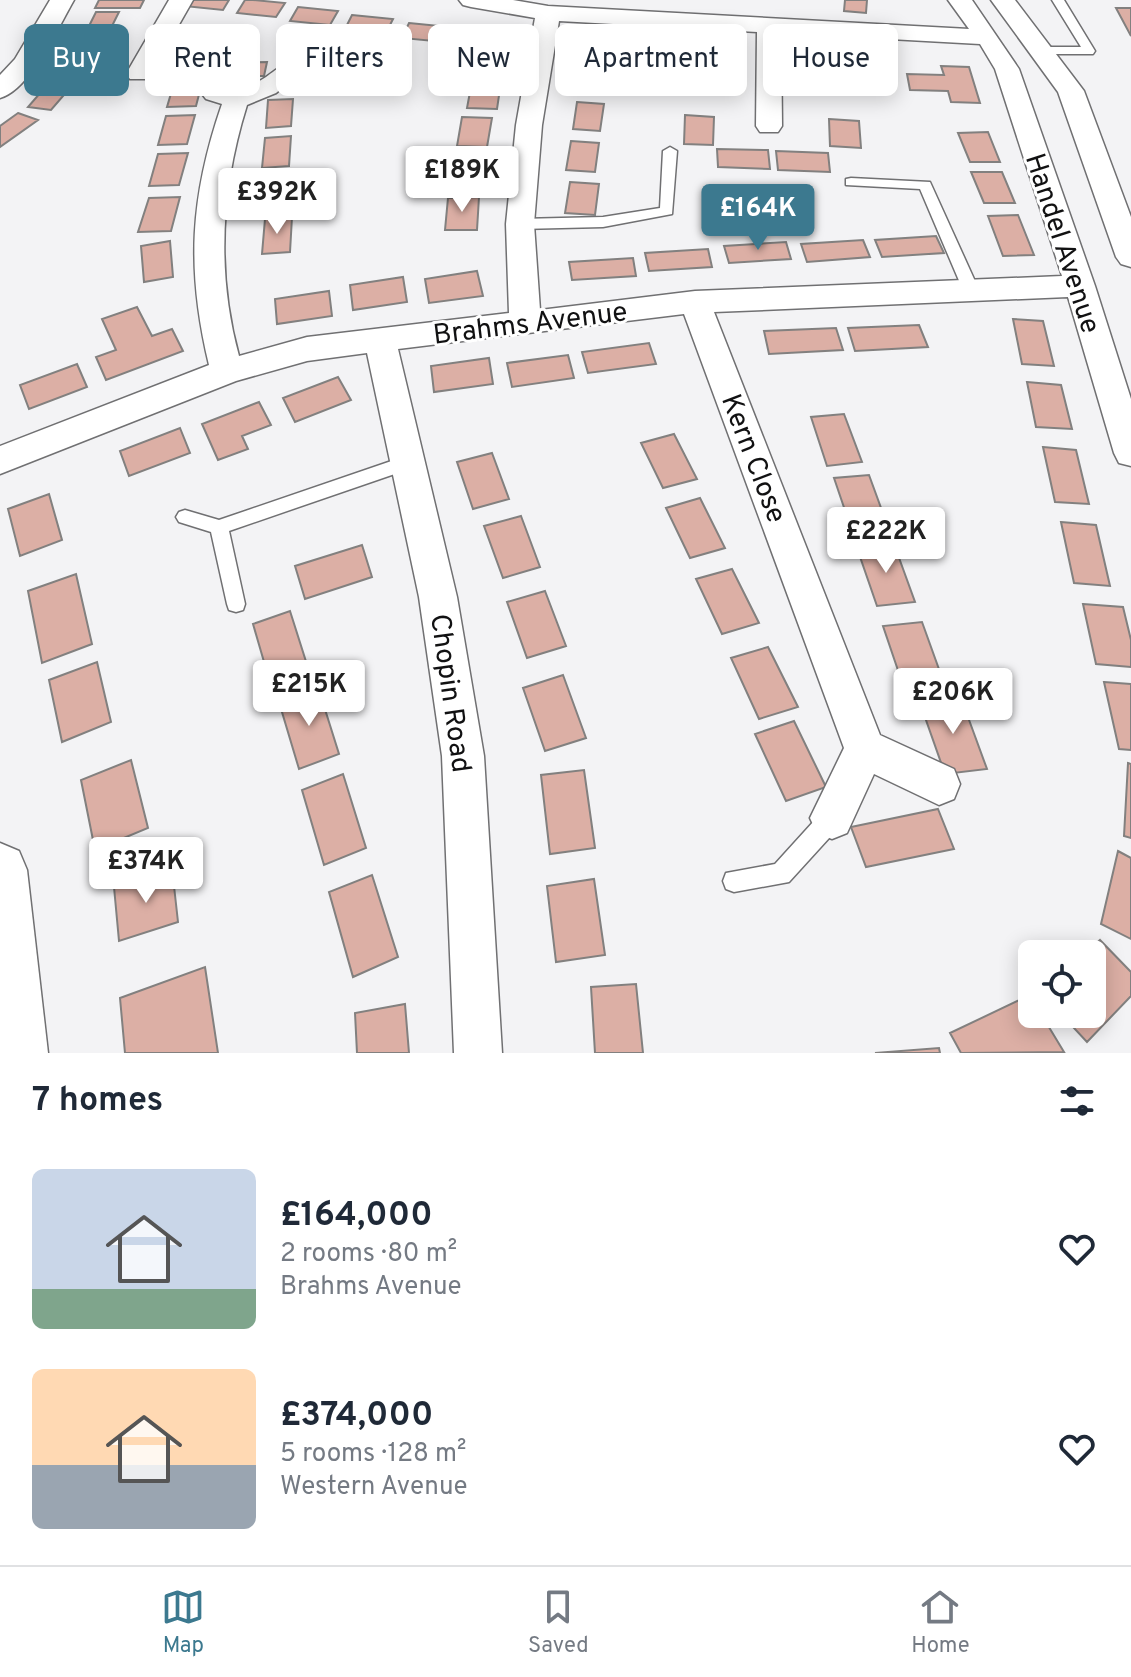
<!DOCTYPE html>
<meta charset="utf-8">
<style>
:root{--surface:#fff;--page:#f2f2f3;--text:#1f2937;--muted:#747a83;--line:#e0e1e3;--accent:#3c798f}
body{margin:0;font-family:Overpass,sans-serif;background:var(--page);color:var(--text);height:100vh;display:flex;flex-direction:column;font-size:30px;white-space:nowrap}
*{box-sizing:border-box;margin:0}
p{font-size:26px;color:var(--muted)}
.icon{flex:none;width:44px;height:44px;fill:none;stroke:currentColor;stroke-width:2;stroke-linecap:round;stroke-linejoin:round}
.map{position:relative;height:1053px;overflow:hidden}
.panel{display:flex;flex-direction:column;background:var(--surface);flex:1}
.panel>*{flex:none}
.top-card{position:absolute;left:24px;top:24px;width:1084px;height:72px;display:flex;gap:16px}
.controls{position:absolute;left:1018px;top:940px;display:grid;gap:16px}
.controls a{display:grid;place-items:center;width:88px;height:88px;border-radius:12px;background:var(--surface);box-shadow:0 4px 20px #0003;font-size:40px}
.price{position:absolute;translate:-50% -68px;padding:0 18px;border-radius:8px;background:#fff;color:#222;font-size:26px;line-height:52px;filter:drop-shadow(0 2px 4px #0008)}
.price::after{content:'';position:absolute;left:50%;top:48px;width:24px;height:18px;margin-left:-12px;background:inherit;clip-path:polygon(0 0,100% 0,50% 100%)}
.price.selected{background:var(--accent);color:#fff}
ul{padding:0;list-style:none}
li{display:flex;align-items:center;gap:24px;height:200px;padding:0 32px}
li span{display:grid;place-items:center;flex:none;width:224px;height:160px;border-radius:12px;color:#555}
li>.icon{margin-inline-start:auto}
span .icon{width:96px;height:96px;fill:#fffc;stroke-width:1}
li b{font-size:34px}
h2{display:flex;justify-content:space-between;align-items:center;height:96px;padding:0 32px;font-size:34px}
.chip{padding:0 28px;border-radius:12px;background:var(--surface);box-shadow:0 4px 20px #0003;font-size:28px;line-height:72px}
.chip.selected{background:var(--accent);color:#fff}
.tab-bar{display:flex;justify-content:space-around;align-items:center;height:112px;border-top:2px solid var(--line);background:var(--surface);font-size:22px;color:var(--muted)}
.tab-bar a{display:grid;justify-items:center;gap:4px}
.tab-bar .selected{color:var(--accent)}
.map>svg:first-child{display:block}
</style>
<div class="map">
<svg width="1131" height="1053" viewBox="0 0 1131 1053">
<rect width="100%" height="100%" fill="#f3f3f5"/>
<path fill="#dcafa5" stroke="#82807f" stroke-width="2" d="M99,0H144L140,8H95Z
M188,0H229L223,10L184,6Z
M245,0H253L285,3L276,17L237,13Z
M845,0H867L866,13L844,11Z
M298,7L338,11L330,25L290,21Z
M1116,8H1131V36Z
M96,12H119L105,40H82Z
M352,15L393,19L386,33L345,29Z
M409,23L450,27L444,42L402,38Z
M467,32L508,36L503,51L461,47Z
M186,38L211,41L194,70L167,68Z
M79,45L101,47L82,73L59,71Z
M590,47L651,50L650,65L632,64L630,86L601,84L605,62L588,61Z
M336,60L358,63L340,93L318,90Z
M267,62L264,76H218L222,63Z
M671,65L715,68V83L670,81Z
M941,66L969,67L980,103L951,102L948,91L910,90L907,74L944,75Z
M834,72L883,73L886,87L836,86Z
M53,78L76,81L51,110L28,107Z
M203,79L196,106L167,107L175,80Z
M472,81L501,82L497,109L467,108Z
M293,99L291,126L266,128L268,100Z
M577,102L604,104L600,131L573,129Z
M18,113L38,120L0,147V126Z
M195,115L187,144L158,145L166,116Z
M685,115L714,117L713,145L684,144Z
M462,117L492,118L487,147L457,146Z
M829,119L859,121L861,148L830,146Z
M988,132L1000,162H970L958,133Z
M291,136L289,166L262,168L265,138Z
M571,141L599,143L595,172L566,170Z
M717,149L768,150L770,169L718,167Z
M776,151L828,153L830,172L778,170Z
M188,153L179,185L149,186L158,154Z
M453,156L484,157L479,188L448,187Z
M971,172H1002L1015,203H984Z
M291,175L289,206L262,208L265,177Z
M570,182L599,184L595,215L565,213Z
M180,197L171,231L138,232L149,198Z
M479,197L477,230H445L448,198Z
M1018,215L1034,255L1003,256L988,216Z
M292,217L290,252L262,254L265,219Z
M936,236L944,253L882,257L875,240Z
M863,240L870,257L807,262L801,244Z
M170,241L173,277L144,282L141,246Z
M786,242L791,259L729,263L724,246Z
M708,249L712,267L649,271L645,253Z
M633,258L636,276L572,280L569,262Z
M477,271L483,296L429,303L425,279Z
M403,277L407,302L353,310L350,285Z
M329,291L332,316L277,324L275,299Z
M137,307L152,336L172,329L183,351L106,380L96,357L116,350L102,319Z
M1013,319L1043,321L1054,366L1022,364Z
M919,325L928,347L855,351L848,328Z
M836,328L843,350L769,354L764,331Z
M649,343L656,364L588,373L582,352Z
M568,355L574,378L512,387L507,363Z
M489,358L493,384L434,392L431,366Z
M77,364L87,387L29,409L20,385Z
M338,377L351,400L295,422L283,398Z
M1027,382L1061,385L1072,429L1036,427Z
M259,402L271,425L242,436L248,449L218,460L202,424Z
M844,414L862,462L827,466L811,417Z
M180,428L190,453L129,476L120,451Z
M674,434L697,479L663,488L641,443Z
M1043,447L1076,450L1089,504L1055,502Z
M492,453L509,499L473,509L457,462Z
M869,475L888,527L852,531L834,478Z
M49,494L62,540L20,556L8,509Z
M700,498L725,548L690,558L666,508Z
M521,516L540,567L503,578L484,526Z
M1061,522L1096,525L1110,586L1074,583Z
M894,544L915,602L877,606L857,548Z
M362,545L372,577L305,599L295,566Z
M732,569L759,623L722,634L696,579Z
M76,574L92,644L42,663L28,591Z
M545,591L566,646L527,658L507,602Z
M1083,604L1123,607L1131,640V667L1096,664Z
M290,611L309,671L271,686L253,624Z
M922,622L945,686L905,691L883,626Z
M768,647L798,707L759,719L731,658Z
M97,662L111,722L62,742L49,680Z
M563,675L586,738L545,751L523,688Z
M1104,682L1131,684V750L1119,749Z
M318,687L339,754L299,769L279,702Z
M961,698L987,769L945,774L920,703Z
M794,721L826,787L786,801L755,734Z
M131,760L148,828L95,850L81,780Z
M1128,763L1131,764V838L1124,836Z
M584,770L595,848L550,854L541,775Z
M343,774L366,848L324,865L302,790Z
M938,809L954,849L866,867L851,827Z
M1118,851L1131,858V939L1101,924Z
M172,868L178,922L119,941L114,887Z
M372,875L398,957L353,977L329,892Z
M594,879L605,955L556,962L547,886Z
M1100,940L1131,972V996L1087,1042L1061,1014H1092V954H1085Z
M205,967L218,1053H125L120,998Z
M636,984L643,1053H595L591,987Z
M1030,995L1032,1014H1041L1064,1052L961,1053L950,1033Z
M405,1004L409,1053H357L355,1013Z
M939,1048L940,1053H875Z"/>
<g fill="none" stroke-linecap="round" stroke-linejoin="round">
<g stroke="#707072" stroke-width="3">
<path id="service" d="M1052,0H1064L1095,51L1093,54H1038L1036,51L1042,47H1081Z
M670,147L677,151L672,214L603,227L520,229L513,224L520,219L603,217L660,208L663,151Z
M851,178L930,182L979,290L976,294L971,295L963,290L920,189L846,185V179Z
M409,455L415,457L418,462L415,467L229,531L245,604L243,610L236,612L229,610L227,604L211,532L179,522L176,517L179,512L185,510L219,520Z
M832,807L840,810L843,818L840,826L789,882L734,892L726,889L723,881L726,873L775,864L824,810Z"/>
</g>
<g stroke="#707072" stroke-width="3">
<path id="minor" d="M50,0H74C59,26 30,90 0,98V75L15,59Z
M169,0H193L148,79H130L126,74Z
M459,0H513L548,6L969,29L948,0H972L1019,69L1095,286L1131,399V466L1119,463L1114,453L1068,297L714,312L880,735L954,769L960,784L954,799L939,805L874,774L847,833L832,839L817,833L810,818L844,748L684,314L398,349L457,597L484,756L502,1053H454L442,756L419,597L367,353L307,361L236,381L0,474V446L209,365C186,269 190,197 222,104L206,99L202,94L206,89C226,84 233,95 256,83C273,75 282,59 302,64L305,69L276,93L247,105C221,188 216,272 239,356L307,337L509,313L506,224L516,125L535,18L471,7L463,5ZM559,21L757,32L756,126L760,132H778L782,126L781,33L980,44L995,69L1062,276L695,291L540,310L534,224L542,125Z
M991,0H1015L1084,91L1131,217V267L1121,264L1116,257L1058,92Z"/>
</g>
<g stroke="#707072" stroke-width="3">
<path id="tertiary" d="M0,843L19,851L27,870L48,1053H0Z"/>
</g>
<use href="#service" fill="#fff" fill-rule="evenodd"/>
<use href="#minor" fill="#fff" fill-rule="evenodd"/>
<use href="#tertiary" fill="#fff" fill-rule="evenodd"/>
</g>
<g text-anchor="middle" stroke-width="6" stroke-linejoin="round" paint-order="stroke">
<g font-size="28" fill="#111112" stroke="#fff">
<text transform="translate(1064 243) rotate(72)" y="10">Handel Avenue</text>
<text transform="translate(530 322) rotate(-7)" y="10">Brahms Avenue</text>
<text transform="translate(755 458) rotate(69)" y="10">Kern Close</text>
<text transform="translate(452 693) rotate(82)" y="10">Chopin Road</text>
</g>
</g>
</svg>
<div class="controls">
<a><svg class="icon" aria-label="locate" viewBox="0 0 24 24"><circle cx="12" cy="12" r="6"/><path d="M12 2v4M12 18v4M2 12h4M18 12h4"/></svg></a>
</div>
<b class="price" style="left:462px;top:214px">£189K</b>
<b class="price" style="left:277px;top:236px">£392K</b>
<b class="price selected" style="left:758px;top:252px">£164K</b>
<b class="price" style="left:886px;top:575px">£222K</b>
<b class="price" style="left:309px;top:728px">£215K</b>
<b class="price" style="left:953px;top:736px">£206K</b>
<b class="price" style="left:146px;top:905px">£374K</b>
<div class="top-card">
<a class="chip selected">Buy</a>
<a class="chip">Rent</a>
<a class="chip">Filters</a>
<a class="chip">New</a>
<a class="chip">Apartment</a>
<a class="chip">House</a>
</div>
</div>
<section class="panel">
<h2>7 homes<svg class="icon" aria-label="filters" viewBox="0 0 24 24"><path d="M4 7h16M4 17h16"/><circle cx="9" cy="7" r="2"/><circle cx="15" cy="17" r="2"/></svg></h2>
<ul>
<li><span style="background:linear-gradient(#c9d6e8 75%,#7fa58c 0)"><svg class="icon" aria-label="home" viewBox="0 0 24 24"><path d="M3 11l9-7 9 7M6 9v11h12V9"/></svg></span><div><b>£164,000</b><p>2 rooms · 80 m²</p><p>Brahms Avenue</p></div><svg class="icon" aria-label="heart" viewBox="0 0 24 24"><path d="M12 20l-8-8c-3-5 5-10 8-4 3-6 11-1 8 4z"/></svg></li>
<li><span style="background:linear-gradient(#ffd9b3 60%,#9aa5b1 0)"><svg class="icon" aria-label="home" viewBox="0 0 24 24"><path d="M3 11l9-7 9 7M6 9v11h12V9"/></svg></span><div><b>£374,000</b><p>5 rooms · 128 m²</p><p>Western Avenue</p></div><svg class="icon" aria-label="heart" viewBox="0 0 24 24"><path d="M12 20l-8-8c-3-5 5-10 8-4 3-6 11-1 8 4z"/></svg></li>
</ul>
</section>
<nav class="tab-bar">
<a class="selected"><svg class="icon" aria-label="map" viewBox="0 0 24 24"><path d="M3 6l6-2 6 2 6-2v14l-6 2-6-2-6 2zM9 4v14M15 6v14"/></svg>Map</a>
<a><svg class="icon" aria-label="saved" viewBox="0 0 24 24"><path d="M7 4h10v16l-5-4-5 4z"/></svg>Saved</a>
<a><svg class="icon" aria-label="home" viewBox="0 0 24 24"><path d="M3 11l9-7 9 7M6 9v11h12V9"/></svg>Home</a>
</nav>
